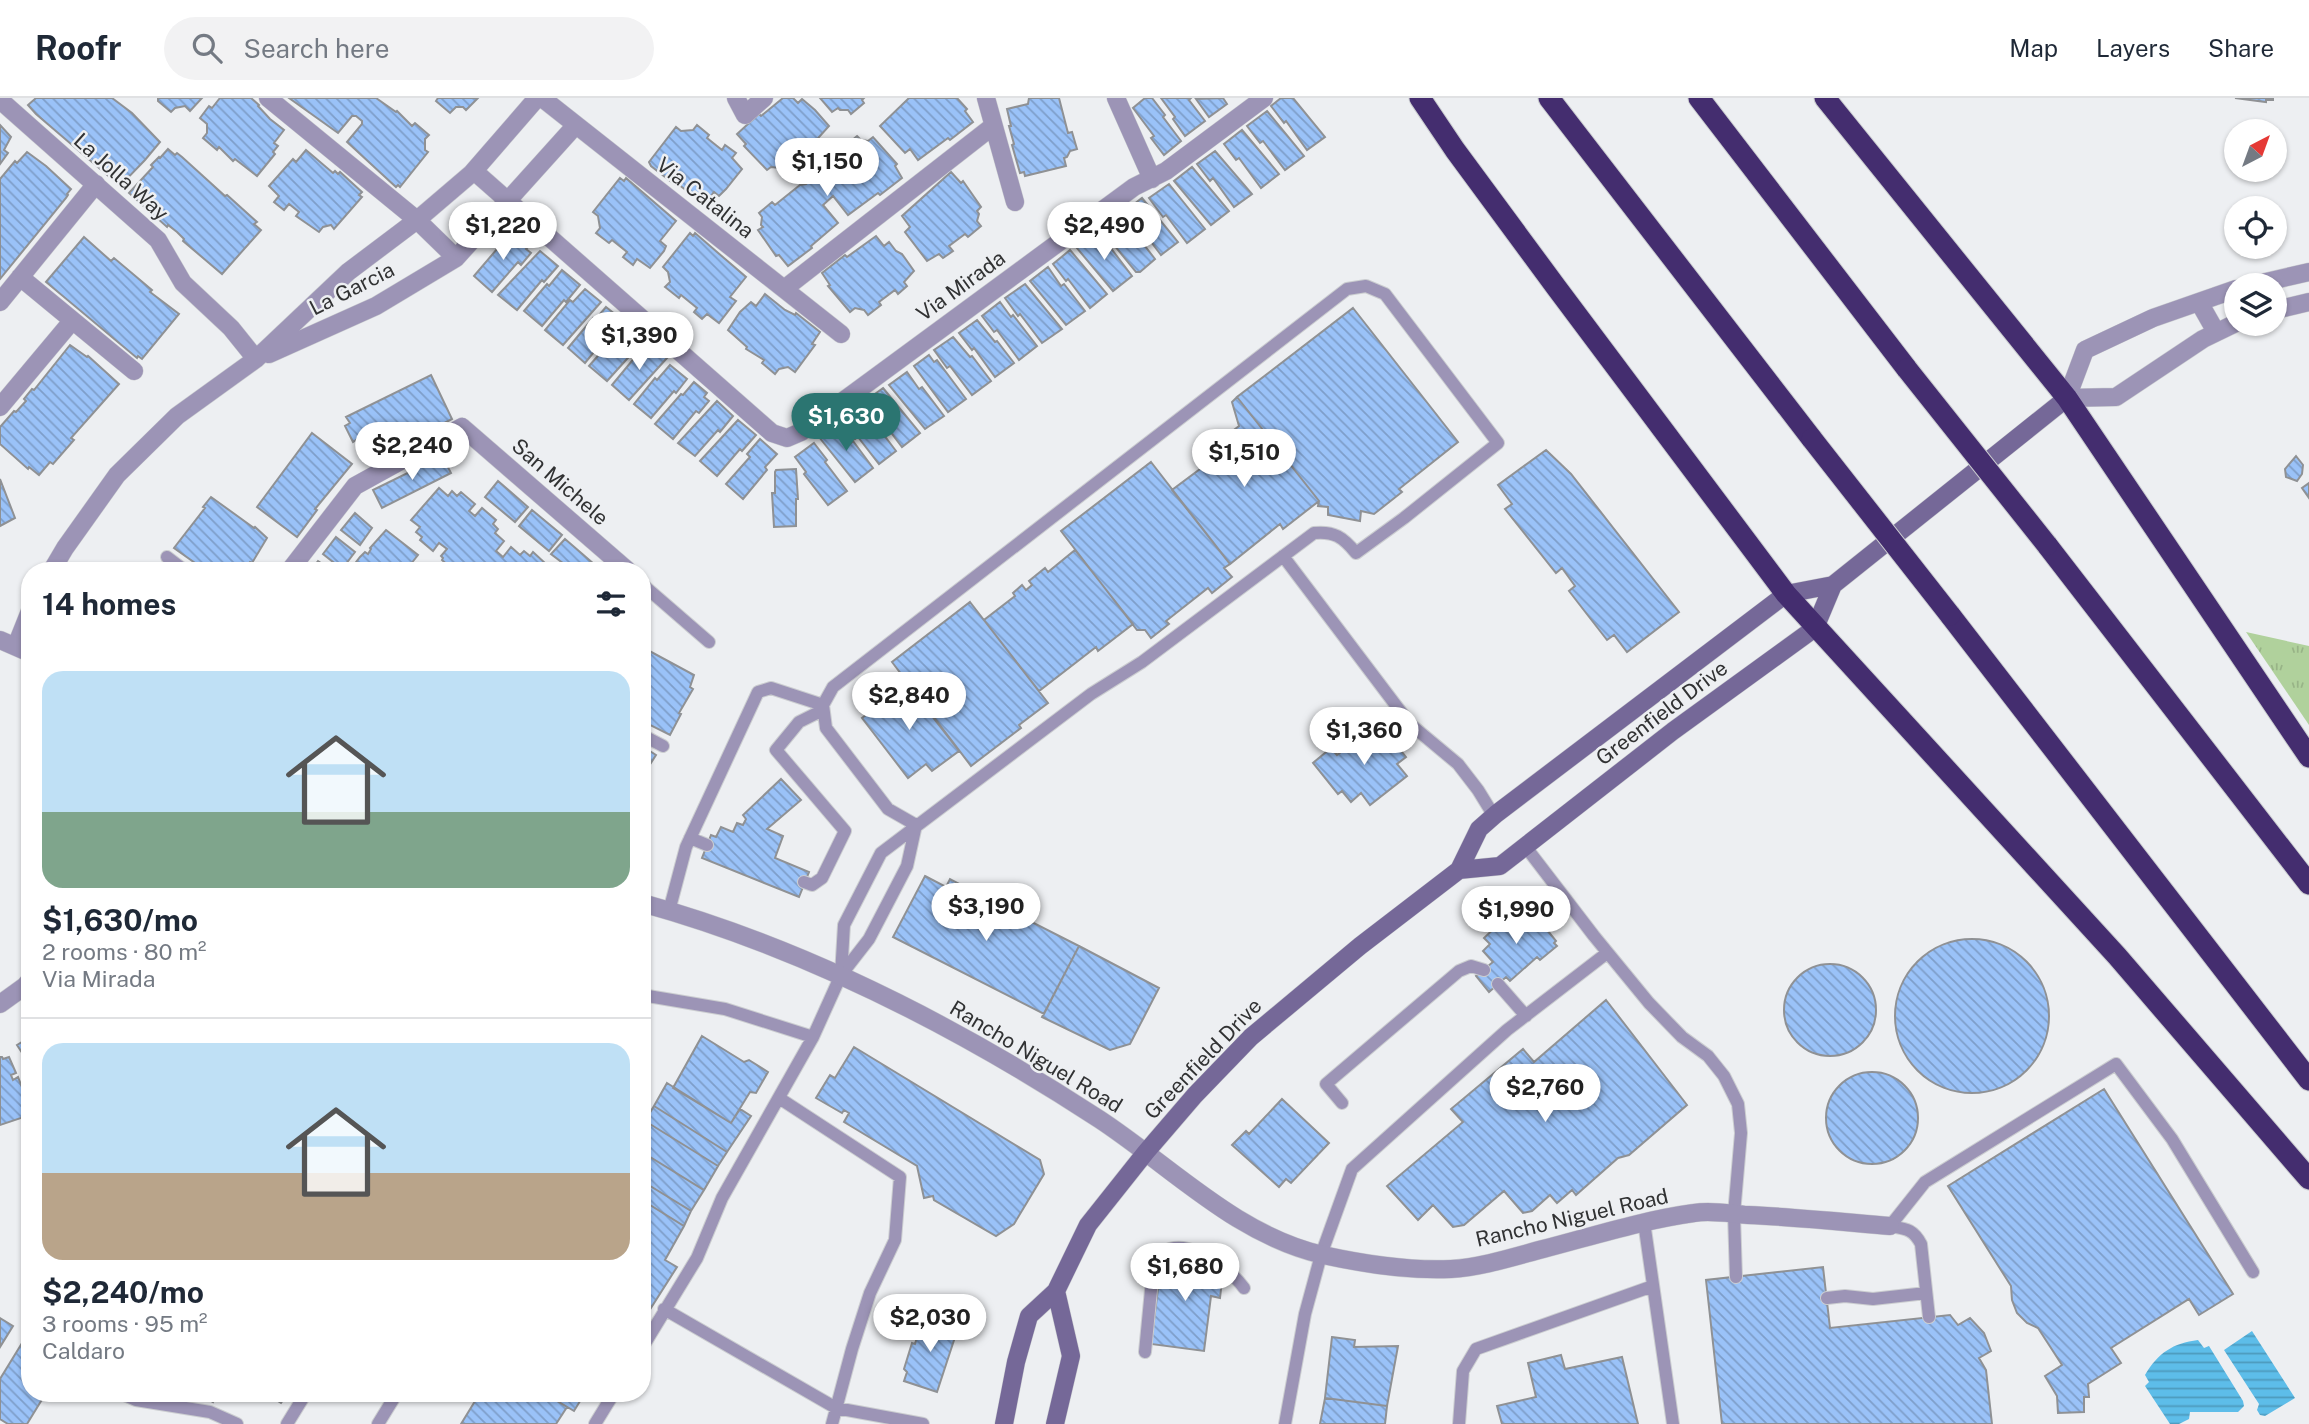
<!DOCTYPE html>
<meta charset="utf-8">
<style>
:root{--surface:#fff;--page:#f2f2f3;--text:#1f2937;--muted:#747a83;--line:#e0e1e3;--accent:#2b7571}
body{margin:0;font-family:"Public Sans",sans-serif;background:var(--page);color:var(--text);height:100vh;display:flex;flex-direction:column;font-size:26px;white-space:nowrap}
*{box-sizing:border-box;margin:0}
p{font-size:23px;color:var(--muted)}
.icon{flex:none;width:38px;height:38px;fill:none;stroke:currentColor;stroke-width:2;stroke-linecap:round;stroke-linejoin:round}
.map{position:relative;flex:1;overflow:hidden}
.drawer{position:absolute;left:21px;top:464px;width:630px;height:840px;display:flex;flex-direction:column;background:var(--surface);border-radius:28px;box-shadow:0 2px 5px #0004}
.drawer>*{flex:none}
.needle{width:46px;rotate:41deg}
.buttons{position:absolute;left:2224px;top:21px;display:grid;gap:14px}
.buttons a{display:grid;place-items:center;width:63px;height:63px;border-radius:50%;background:var(--surface);box-shadow:0 2px 5px #0004;font-size:35px}
.price{position:absolute;translate:-50% -60px;padding:0 16px;border-radius:24px;background:#fff;color:#222;font-size:23px;line-height:46px;filter:drop-shadow(0 2px 4px #0008)}
.price::after{content:'';position:absolute;left:50%;top:42px;width:21px;height:16px;margin-left:-10px;background:inherit;clip-path:polygon(0 0,100% 0,50% 100%)}
.price.current{background:var(--accent);color:#fff}
ul{padding:0;list-style:none}
li{display:grid;align-content:center;gap:14px;height:371px;padding:0 21px}
li+li{border-top:2px solid var(--line)}
li span{display:grid;place-items:center;height:217px;border-radius:21px;color:#555}
li>.icon{margin-inline-start:auto}
span .icon{width:126px;height:126px;fill:#fffc;stroke-width:1}
li b{font-size:30px}
h2{display:flex;justify-content:space-between;align-items:center;height:84px;padding:0 21px;font-size:30px}
header{display:flex;align-items:center;gap:42px;box-sizing:border-box;height:98px;padding:0 35px;background:var(--surface);border-bottom:2px solid var(--line)}
header strong{font-size:33px}
nav{display:flex;gap:38px;margin-inline-start:auto;font-size:24px}
.search{width:490px;height:63px;background:var(--page);display:flex;align-items:center;gap:18px;box-sizing:border-box;padding:0 24px;border-radius:38px;color:var(--muted);font-size:26px}
.map>svg:first-child{display:block}
</style>
<header>
<strong>Roofr</strong>
<div class="search"><svg class="icon" aria-label="search" viewBox="0 0 24 24"><circle cx="10" cy="10" r="6"/><path d="M15 15l6 6"/></svg>Search here</div>
<nav><a>Map</a><a>Layers</a><a>Share</a></nav>
</header>
<div class="map">
<svg width="2309" height="1326" viewBox="0 0 2309 1326">
<defs>
<pattern id="grass-tufts" width="24" height="20" patternUnits="userSpaceOnUse" patternTransform="scale(1.75)"><rect width="24" height="20" fill="#b0d19c"/><path d="M3 7l-1-3M5 7V3M7 7l1-3M15 17l-1-3M17 17v-4M19 17l1-3" fill="none" stroke="#98b487"/></pattern>
<pattern id="water-rules" width="6" height="5" patternUnits="userSpaceOnUse" patternTransform="scale(1.75)"><rect width="6" height="5" fill="#5dbde9"/><path d="M0 2.5h6" fill="none" stroke="#4d9abd"/></pattern>
<pattern id="building-back-hatch" width="6" height="6" patternUnits="userSpaceOnUse" patternTransform="scale(1.75)"><rect width="6" height="6" fill="#9ac2f8"/><path d="M-1 5l2 2M0 0l6 6M5-1l2 2" fill="none" stroke="#7e9ec9"/></pattern>
</defs>
<rect width="100%" height="100%" fill="#edeff2"/>
<path fill="url(#grass-tufts)" d="M2246,534L2309,548V627Z"/>
<path fill="url(#water-rules)" d="M2252,1233L2295,1300L2265,1318L2260,1317L2257,1312L2259,1306L2224,1252Z
M2198,1242L2204,1250L2209,1248L2243,1303L2244,1308L2238,1314H2190L2189,1321L2179,1326H2170L2145,1288L2149,1284L2145,1277C2158,1255 2173,1245 2198,1242Z"/>
<path fill="url(#building-back-hatch)" stroke="#8f9194" stroke-width="2" d="M36,0H112L132,15L160,44L145,62L120,88L36,16L28,7Z
M158,0H202L190,13L185,8L175,10L171,14L158,3Z
M220,0H251L259,7L258,8L270,21L284,32L274,45L278,48L273,54L275,56L257,78L235,61L233,63L219,49L217,52L203,40L207,35V26L200,20L209,8L212,10Z
M289,0H376L396,14L397,13L412,28L415,25L429,37L425,41V52L428,54L400,89L398,87L396,89L347,44L362,26V23L356,18H352L338,35Z
M438,0H478L466,12L463,9H456L450,15L436,3Z
M783,0H793L798,5L802,1L815,12L829,28L811,48L795,61L797,63L785,75L780,70L771,69L767,72L744,48L746,46L737,36L759,16L761,18Z
M820,0H864L862,2L864,5L851,16L848,12H840L838,10L832,14Z
M909,0H957L967,11L965,13L973,24L950,42L948,40L918,62L910,51L905,55L880,28Z
M1029,0H1059L1068,35L1072,34L1077,51L1070,53L1067,59L1064,60L1066,68L1025,78L1024,74L1020,75L1012,47L1014,46L1009,28H1011L1007,11L1028,6Z
M1145,0H1152L1165,17L1163,19L1181,43L1164,57L1151,40L1154,38L1133,10Z
M1161,0H1191L1189,2L1205,23L1185,38L1173,21L1175,19Z
M1223,0L1227,6L1209,19L1196,1Z
M1281,0H1293L1325,39L1307,52L1286,23L1284,25L1271,8Z
M2235,0H2273V2H2266V4Z
M1267,13L1304,58L1285,72L1263,43L1260,45L1247,28Z
M0,27L11,39L4,52L8,55L0,66Z
M697,27L709,37L707,40L722,52L725,47L736,55L732,60L742,71L726,91L719,98L714,94L705,106L675,84L674,86L651,68L649,64L676,29L681,33L693,32Z
M1242,32L1279,76L1261,90L1239,60L1236,62L1224,46Z
M857,38L861,42L868,43L873,39L897,66L895,68L902,80L880,97L878,95L848,117L833,98L823,107L838,125L811,148L812,150L788,168L779,157L776,158L758,132L763,129L761,127L762,119L759,115L772,104L775,107L800,87L806,86L830,65L829,63L847,51L845,48Z
M168,51L175,57L177,55L182,59L225,98L227,97L257,124L254,126L261,132L222,176L183,143L184,141L177,134L168,127L167,129L129,95L153,69L151,67L159,59L160,60Z
M306,52L333,75L335,73L338,76L340,74L362,94L359,97L362,99L334,131L331,127L323,129L319,134L296,118L299,114L289,106L284,112L274,104L279,98L269,88L293,61L296,64Z
M1215,53L1252,96L1234,109L1213,80L1210,83L1197,66Z
M27,54L46,68L71,91L67,96L68,97L66,100L0,181V81L15,63L17,65Z
M1192,69L1229,113L1211,127L1174,83Z
M951,74L961,85L963,83L981,109L977,113L979,116L977,123L981,128L968,139L965,136L949,148L953,153L943,160L939,156L927,163L905,134L910,129L902,118Z
M620,80L624,83L626,80L676,123L660,143L666,148L664,153L650,170L637,161L633,167L623,159L627,154L612,142L609,145L596,135L600,130L598,118L593,114Z
M1169,86L1205,131L1187,145L1166,117L1163,119L1149,100Z
M1142,100L1178,144L1161,157L1139,128L1137,130L1124,114Z
M1119,118L1132,135L1134,134L1155,161L1140,174H1136L1101,131Z
M515,134L530,147L526,151L531,155L521,167L518,164L492,194L474,178L497,151L499,153Z
M1095,134L1108,151L1110,149L1132,178L1113,193L1076,149Z
M690,135L693,138L695,135L746,179L730,199L736,203L719,225L707,216L702,221L694,214L697,210L681,197L679,200L665,189L670,184L668,174L663,169Z
M876,138L884,148L889,144L896,153L902,156L914,173L904,184L907,188L898,196L895,192L879,204L881,207L868,217L864,212L855,210L850,214L828,188L830,187L822,175L845,157L847,159Z
M84,139L111,163L114,160L152,192L150,194L179,216L142,261L138,258L137,260L46,184Z
M1070,152L1107,196L1090,210L1068,181L1066,183L1053,166Z
M540,153L558,168L544,184L542,182L517,212L498,197Z
M1048,169L1061,188L1064,186L1085,213L1066,227L1030,183Z
M562,172L580,187L566,204L564,202L542,228L524,213L547,186L549,188Z
M1025,186L1062,231L1042,245L1020,216L1018,218L1005,200Z
M585,191L601,204L563,247L545,232L570,202L573,204Z
M765,196L785,212L795,217L796,215L820,234L812,246L815,247L795,274L788,269L779,271L775,276L762,265L764,262L746,251L747,249L728,232L740,214L751,204L756,208Z
M1000,204L1011,219L1013,217L1037,248L1019,262L997,232L994,234L982,218Z
M606,209L621,221L585,265L568,250L593,220L595,222Z
M1353,210L1458,344L1399,391L1402,394L1374,416L1361,413L1360,423L1328,417V409L1318,408L1319,403L1237,299Z
M977,222L995,244L997,243L1014,265L995,279L974,250L972,252L959,235Z
M628,227L645,241L607,283L589,268L611,243L613,245Z
M953,239L970,259L972,258L991,283L972,297L950,268L947,270L934,252Z
M650,246L667,260L629,302L612,287L636,258L638,260Z
M70,247L87,259L88,258L119,286L71,340L74,342L53,366L50,364L39,377L29,369L28,371L0,346V329L14,313L16,314L26,303L24,301L32,291L34,292Z
M929,257L934,264L937,262L966,301L948,314L914,268Z
M670,267L687,281L676,295L674,293L651,320L634,306L655,280L657,282Z
M907,274L919,291L922,289L944,318L925,331L889,287Z
M431,277L452,321L433,331L434,332L425,337L421,335L399,346L398,350L368,363L359,340L353,344L345,328L350,325L346,319Z
M694,284L707,295L704,299L709,303L699,315L696,313L673,341L655,326L681,296L683,297Z
M883,290L920,335L902,349L880,320L877,322L864,304Z
M1237,299L1319,403L1283,431L1280,426L1230,466L1172,392L1204,368L1197,359L1210,349L1208,346L1219,337L1222,341L1239,328L1232,304Z
M717,303L733,318L720,334L718,332L695,358L678,345Z
M859,309L869,321L871,320L896,353L879,366L858,339L855,341L842,322Z
M738,322L756,337L742,353L740,351L717,378L700,363Z
M836,326L851,345L853,343L873,370L855,384L819,339Z
M312,335L352,366L315,411L317,412L297,439L257,409Z
M760,341L777,356L765,369L767,372L743,401L726,386L750,359L747,356Z
M814,345L827,362L825,364L847,393L828,407L804,376L806,374L795,359Z
M1546,352L1571,376L1679,514L1627,554L1614,537L1607,542L1569,493L1575,488L1562,470L1556,475L1505,411L1512,406L1498,387Z
M442,358L451,375L382,410L373,392Z
M2296,358L2303,367L2302,376L2297,383L2286,379L2285,371Z
M1151,364L1230,466L1224,470L1232,479L1212,495L1208,490L1166,523L1169,526L1151,540L1145,532H1137L1061,433Z
M796,371L798,401H796V428L774,429L772,395H775V374L776,372Z
M0,381L15,420L0,428Z
M498,383L528,409L515,424L485,399Z
M2309,385V400L2302,390Z
M439,390L448,398L452,393L457,398L461,394L475,406L469,413L475,418L482,410L496,422L493,426L498,431L495,435L504,443L496,453L503,459L511,449L520,457L524,453L530,458L533,454L546,466L543,469L547,472H489L483,467L479,472H474L469,468L465,472L458,467L455,470L453,468L451,470L442,462L443,460L441,458L447,451L439,445L433,453L420,442L422,439L416,434L420,429L411,422Z
M211,399L254,430L255,429L267,440L252,465L250,464L244,472H205L174,450L205,410L203,409Z
M532,412L562,437L549,453L519,428Z
M355,415L372,430L360,447L341,432Z
M386,432L418,457L406,472H350L360,459L365,454L368,456L371,451L370,450Z
M336,439L355,454L342,471L323,456Z
M565,441L594,466L588,472H572L551,456Z
M1075,452L1133,526L1098,553L1096,549L1039,593L984,522L1015,498L1013,495L1022,487L1026,492L1032,487L1029,483L1045,470L1048,474Z
M318,463L331,472H311Z
M970,504L1048,605L1019,627L1021,630L971,668L892,564Z
M642,549L694,577L690,589L693,591L679,615L681,616L670,637L642,623Z
M907,586L959,653L932,673L926,666L908,680L862,620L874,611L870,607L880,599L884,603Z
M1375,627L1386,642L1390,639L1406,659L1397,666L1407,678L1370,707L1361,695L1351,704L1342,693L1338,696L1313,665L1331,650L1337,657Z
M642,648L656,657L642,679Z
M781,681L801,702L767,731L783,738L775,760L809,774L799,799L702,760L711,737L716,739L721,729L733,734L737,725L743,727L746,721L743,717Z
M925,778L946,789L950,781L1003,809L998,817L1019,828L1024,820L1079,848L1044,916L893,839Z
M1532,802L1549,822L1543,827L1556,843L1554,845L1557,848L1540,862L1537,859L1510,883L1506,879L1489,894L1476,878L1493,864L1483,853L1490,846L1484,840L1500,825L1506,832L1511,827L1508,823Z
M1895 918a77 77 0 1 1 154 0a77 77 0 1 1-154 0Z
M1079,848L1159,890L1130,946L1110,952L1042,919Z
M1784 912a46 46 0 1 1 92 0a46 46 0 1 1-92 0Z
M1606,902L1687,1007L1629,1057L1618,1060L1576,1097L1572,1092L1557,1105L1550,1097L1532,1113L1523,1115L1504,1093L1464,1127L1453,1129L1433,1107L1418,1122L1387,1088L1463,1024L1451,1011L1523,951L1534,964Z
M702,938L744,964L749,962L768,974L756,995L750,994L731,1025L673,990Z
M30,939V967L17,947Z
M854,949L1040,1062L1044,1076L1014,1126L996,1138L934,1102L933,1098L924,1100L917,1068L844,1024L849,1015L844,1012L842,1015L816,1000L830,977L835,980Z
M0,959H2L3,961L9,959L16,975L11,977L13,982L18,979L30,1010V1014L26,1016L27,1018L0,1027Z
M1826 1020a46 46 0 1 1 92 0a46 46 0 1 1-92 0Z
M667,985L731,1025L740,1011L751,1018L727,1054L654,1008Z
M2104,991L2233,1196L2199,1217L2189,1201L2111,1250L2121,1265L2088,1286L2089,1299H2084V1314L2058,1315L2057,1298L2045,1278L2062,1267L2038,1230L2027,1225L2017,1215L2012,1202L2011,1188L1948,1088Z
M1282,1001L1329,1045L1291,1085L1286,1081L1279,1089L1232,1047L1246,1033L1249,1036Z
M654,1008L727,1054L718,1068L645,1023Z
M645,1023L718,1068L704,1092L642,1054V1028Z
M642,1054L704,1092L691,1113L642,1083Z
M642,1083L691,1113L684,1128L642,1102Z
M642,1102L684,1128L665,1162L677,1169L642,1224Z
M1162,1159L1216,1166V1172L1223,1173L1220,1200L1211,1198L1204,1253L1151,1246Z
M1823,1169L1830,1230L1950,1217L1958,1227L1970,1220L1984,1235L1991,1253L1979,1260L1986,1272L1992,1326H1722L1706,1182Z
M923,1219L958,1230L937,1294L904,1283L907,1274L904,1271L912,1245L915,1246Z
M0,1220L13,1228L0,1249Z
M30,1232V1295H46L27,1326H8L0,1321V1281Z
M1332,1239L1355,1242L1354,1249L1398,1248L1387,1308L1325,1300Z
M1561,1257L1565,1271L1622,1259L1638,1326H1502L1497,1308L1536,1299L1528,1265Z
M198,1295H218L213,1304Z
M265,1295H288L281,1305Z
M480,1295H544L567,1309L556,1326H461Z
M544,1295H585L574,1313Z
M1325,1300L1387,1308L1385,1326H1320Z"/>
<g fill="none" stroke-linecap="round" stroke-linejoin="round">
<g stroke="#cbcdd0" stroke-width="14">
<path id="service" d="M1283,458L1410,626L1458,666L1478,692L1494,718
M167,459L184,472
M642,486L709,544
M642,637L663,648
M690,740L707,747
M1525,748L1594,838L1649,905L1682,939L1708,958L1724,978L1738,1006L1741,1035L1734,1116L1736,1179
M804,784L812,787L822,780L845,733L776,652L799,624L823,612
M669,813L686,749L758,594L771,590L823,607
M841,877L844,827L881,755L1091,596L1142,564L1314,435C1334,433 1343,439 1356,455L1404,420L1498,345L1385,196L1366,188L1347,191L833,589L823,607L826,630L888,711L916,727
M1498,886L1526,918
M642,897L725,911L813,939
M779,1000L900,1079L895,1142L870,1195L852,1251L832,1326
M1342,1005L1326,986L1459,873L1471,868L1484,872
M1644,1124L1673,1326
M1827,1200L1845,1198L1873,1201L1926,1195
M664,1211L836,1310L923,1326
M1929,1219L1921,1146C1913,1131 1906,1131 1890,1128L1925,1084L2116,966L2172,1041L2253,1174
M642,1250L697,1160L722,1100L813,939L841,877L869,841L907,768L916,727
M1145,1254L1153,1171C1167,1124 1227,1166 1244,1190
M120,1295L136,1302L210,1314L237,1326
M287,1326L306,1295
M378,1326L397,1295
M595,1326L614,1295
M1285,1326L1305,1216L1321,1157L1352,1071L1507,932L1607,855
M1459,1326L1463,1273L1476,1251L1653,1188"/>
</g>
<g stroke="#cbcdd0" stroke-width="19">
<path id="minor" d="M268,0L417,122L456,160
M542,0L841,236
M736,0L745,17L764,0
M986,0L1015,104
M1116,0L1152,81
M0,2L158,142L183,185L231,230L256,261
M474,73L772,335L787,340L801,334L1134,89L1166,73L1264,0
M20,179L134,273
M784,191L993,28
M0,204L96,86
M269,256L376,208L456,160L575,28
M0,309L72,223
M52,472L65,450L117,377L177,318L256,261L348,174L417,122L472,75L537,0
M290,472L355,388L462,329L627,472
M16,548L30,513
M0,906L25,888L30,882"/>
</g>
<g stroke="#cbcdd0" stroke-width="19">
<path id="tertiary" d="M2253,187L2309,174
M2236,191L2153,220L2085,252L2067,300L2116,299L2203,241L2236,225
M2199,204L2216,234
M2275,212L2309,204
M0,542L30,555
M642,805C805,850 958,929 1099,1021C1172,1069 1236,1137 1323,1157C1364,1166 1409,1173 1451,1171C1482,1169 1513,1159 1543,1151C1593,1138 1643,1122 1694,1115C1712,1112 1731,1116 1748,1117C1796,1119 1843,1124 1890,1128"/>
</g>
<g stroke="#cbcdd0" stroke-width="19">
<path id="secondary" d="M1459,772L1500,768L1673,633L1815,530L1833,487
M1004,1326L1016,1264L1029,1218L1056,1193L1088,1127L1146,1054L1195,997L1251,939L1360,848L1459,772L1479,731L1496,716L1786,496L1833,487L2067,300
M1055,1326L1071,1258L1056,1193"/>
</g>
<g stroke="#cbcdd0" stroke-width="23">
<path id="motorway" d="M1420,0L1455,52L1556,189L1786,496L2117,858L2309,1081
M1549,0L1812,341
M1699,0L1907,271
M1825,0L2067,300L2309,659
M2047,447L2309,786
M1950,517L2309,982"/>
</g>
<use href="#service" stroke="#9c94b6" stroke-width="12"/>
<use href="#minor" stroke="#9c94b6" stroke-width="18"/>
<use href="#tertiary" stroke="#9c94b6" stroke-width="18"/>
<use href="#secondary" stroke="#756898" stroke-width="18"/>
<use href="#motorway" stroke="#442d6f" stroke-width="21"/>
<g stroke="#cbcdd0" stroke-width="23" stroke-linecap="butt">
<path id="motorway-bridge" d="M1907,271L2047,447
M1812,341L1950,517"/>
</g>
<use href="#motorway-bridge" stroke="#442d6f" stroke-width="21"/>
</g>
<g text-anchor="middle" stroke-width="5" stroke-linejoin="round" paint-order="stroke">
<g font-size="21" fill="#313233" stroke="#edeff2">
<text transform="translate(121 79) rotate(42)" y="7">La Jolla Way</text>
<text transform="translate(705 100) rotate(38)" y="7">Via Catalina</text>
<text transform="translate(961 188) rotate(-36)" y="7">Via Mirada</text>
<text transform="translate(352 191) rotate(-27)" y="7">La Garcia</text>
<text transform="translate(560 384) rotate(41)" y="7">San Michele</text>
<text transform="translate(1662 615) rotate(-37)" y="7">Greenfield Drive</text>
<text transform="translate(1036 959) rotate(31)" y="7">Rancho Niguel Road</text>
<text transform="translate(1203 961) rotate(-46)" y="7">Greenfield Drive</text>
<text transform="translate(1572 1120) rotate(-13)" y="7">Rancho Niguel Road</text>
</g>
</g>
</svg>
<div class="buttons">
<a><svg class="needle" viewBox="-14 -14 28 28"><path d="M0-13l5 13h-10z" fill="#e53935"/><path d="M0 13l5-13h-10z" fill="#747a83"/></svg></a>
<a><svg class="icon" aria-label="locate" viewBox="0 0 24 24"><circle cx="12" cy="12" r="6"/><path d="M12 2v4M12 18v4M2 12h4M18 12h4"/></svg></a>
<a><svg class="icon" aria-label="layers" viewBox="0 0 24 24"><path d="M12 4l9 5-9 5-9-5zM3 14l9 5 9-5"/></svg></a>
</div>
<b class="price" style="left:827px;top:100px">$1,150</b>
<b class="price" style="left:503px;top:164px">$1,220</b>
<b class="price" style="left:1104px;top:164px">$2,490</b>
<b class="price" style="left:639px;top:274px">$1,390</b>
<b class="price current" style="left:846px;top:355px">$1,630</b>
<b class="price" style="left:412px;top:384px">$2,240</b>
<b class="price" style="left:1244px;top:391px">$1,510</b>
<b class="price" style="left:909px;top:634px">$2,840</b>
<b class="price" style="left:1364px;top:669px">$1,360</b>
<b class="price" style="left:986px;top:845px">$3,190</b>
<b class="price" style="left:1516px;top:848px">$1,990</b>
<b class="price" style="left:1545px;top:1026px">$2,760</b>
<b class="price" style="left:1185px;top:1205px">$1,680</b>
<b class="price" style="left:930px;top:1256px">$2,030</b>
<section class="drawer">
<h2>14 homes<svg class="icon" aria-label="filters" viewBox="0 0 24 24"><path d="M4 7h16M4 17h16"/><circle cx="9" cy="7" r="2"/><circle cx="15" cy="17" r="2"/></svg></h2>
<ul>
<li><span style="background:linear-gradient(#bfe0f5 65%,#7fa58c 0)"><svg class="icon" aria-label="home" viewBox="0 0 24 24"><path d="M3 11l9-7 9 7M6 9v11h12V9"/></svg></span><div><b>$1,630/mo</b><p>2 rooms · 80 m²</p><p>Via Mirada</p></div></li>
<li><span style="background:linear-gradient(#bfe0f5 60%,#b9a48a 0)"><svg class="icon" aria-label="home" viewBox="0 0 24 24"><path d="M3 11l9-7 9 7M6 9v11h12V9"/></svg></span><div><b>$2,240/mo</b><p>3 rooms · 95 m²</p><p>Caldaro</p></div></li>
</ul>
</section>
</div>
